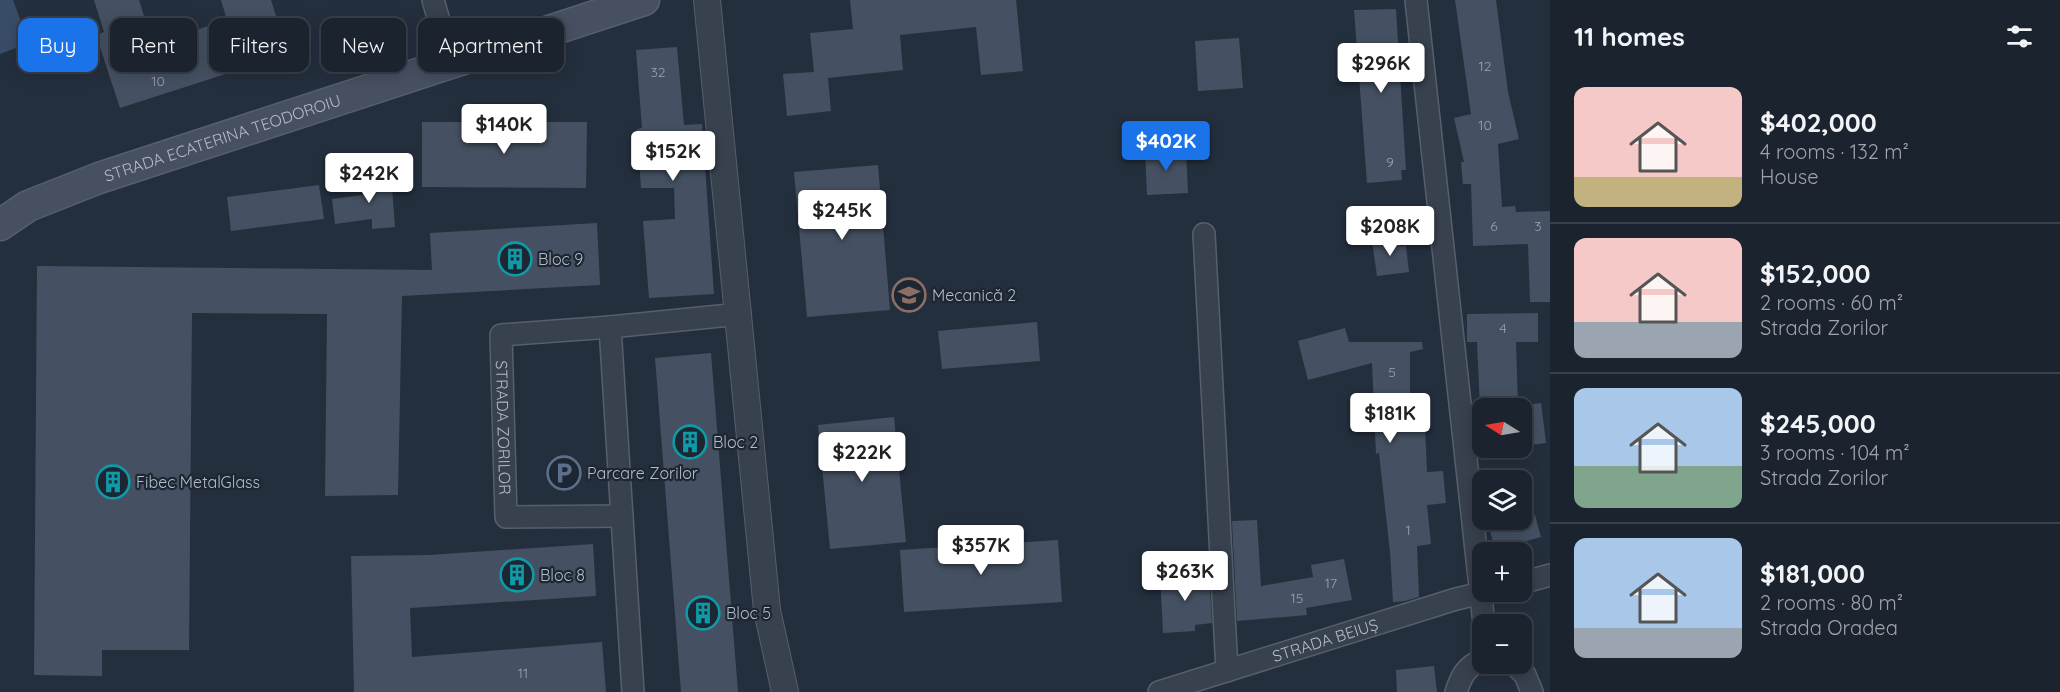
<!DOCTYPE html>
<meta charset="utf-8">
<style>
:root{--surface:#1b232e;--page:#242b36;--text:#f1f3f6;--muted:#a0a4aa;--line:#39404a;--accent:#1a73e8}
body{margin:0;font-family:Quicksand,sans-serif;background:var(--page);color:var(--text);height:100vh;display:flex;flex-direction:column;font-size:22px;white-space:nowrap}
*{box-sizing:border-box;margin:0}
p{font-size:20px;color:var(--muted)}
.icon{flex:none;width:33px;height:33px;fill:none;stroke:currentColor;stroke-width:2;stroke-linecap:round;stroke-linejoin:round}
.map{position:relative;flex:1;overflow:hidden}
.side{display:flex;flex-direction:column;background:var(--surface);width:510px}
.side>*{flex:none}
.guide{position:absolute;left:18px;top:18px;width:570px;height:54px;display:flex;gap:12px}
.needle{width:39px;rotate:281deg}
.tools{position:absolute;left:1472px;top:398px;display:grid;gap:12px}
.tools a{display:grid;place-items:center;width:60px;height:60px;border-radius:12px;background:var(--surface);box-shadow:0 3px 15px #0003,0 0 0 2px var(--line);font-size:30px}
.price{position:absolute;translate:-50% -51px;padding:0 14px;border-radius:6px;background:#fff;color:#222;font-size:20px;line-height:39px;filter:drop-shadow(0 2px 3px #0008)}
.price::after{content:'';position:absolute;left:50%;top:36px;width:18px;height:14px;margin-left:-9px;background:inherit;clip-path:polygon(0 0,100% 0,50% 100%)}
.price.current{background:var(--accent);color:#fff}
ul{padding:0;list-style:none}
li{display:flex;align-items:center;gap:18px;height:150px;padding:0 24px}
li+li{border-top:2px solid var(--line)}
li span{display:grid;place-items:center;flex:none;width:168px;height:120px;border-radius:12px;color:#555}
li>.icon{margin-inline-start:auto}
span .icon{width:72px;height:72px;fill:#fffc;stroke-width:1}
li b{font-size:26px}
h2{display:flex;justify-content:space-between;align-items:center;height:72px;padding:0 24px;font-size:26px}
.pill{padding:0 21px;border-radius:12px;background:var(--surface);box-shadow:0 3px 15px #0003,0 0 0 2px var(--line);font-size:21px;line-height:54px}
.pill.current{background:var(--accent);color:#fff}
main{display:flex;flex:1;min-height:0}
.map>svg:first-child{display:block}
</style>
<main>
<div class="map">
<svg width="1550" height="692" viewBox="0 0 1550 692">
<rect width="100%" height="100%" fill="#242f3e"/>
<path fill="#394c67" d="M0,0H13L29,43L0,54Z"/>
<path fill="#455162" d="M94,0H139L153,44L227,20L221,0H271L288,54L120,108L96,35L104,32Z
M850,0H1016L1023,71L981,75L976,27L900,35L903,70L828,78L831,111L787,116L783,74L814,72L810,33L853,29Z
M1455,0H1496L1508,92L1519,139L1498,144L1502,207L1515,206L1516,212L1550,211V302H1530L1528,244L1473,246L1471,184H1463L1461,162H1464L1454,118L1471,114Z
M1396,9L1406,170H1401L1402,180L1367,183L1354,10Z
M1239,38L1243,88L1198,91L1195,41Z
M677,47L684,125L702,124L714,294L649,298L643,221L675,219L674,188H641L637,129L642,128L636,50Z
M422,122H587L586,188L422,187Z
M1186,150L1188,193L1147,195L1145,151Z
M878,165L890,310L807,317L794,172Z
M391,173L395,227L372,229V219L335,224L332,199L370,194L368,174Z
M319,185L324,219L231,231L227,197Z
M597,223L600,285L402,296L398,495L325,496L327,314L192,313L189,650H102V676L34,675L37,266L432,270L430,233Z
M1399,237L1400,246H1406L1409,272L1377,276L1372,241Z
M1538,313V342H1516L1518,406L1541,403L1546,443L1521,446V408H1480L1477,342H1467V314Z
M1037,322L1040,361L942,369L938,331Z
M1345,328L1349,342H1422L1423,349L1410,352V404L1424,403L1427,472L1443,471L1446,503L1427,505L1431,544L1417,546L1419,597L1405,601L1393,602L1390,552L1379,453L1376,454L1372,363L1308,380L1298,341Z
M711,353L738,692H681L655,358Z
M894,417L906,542L830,549L818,425Z
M1535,515L1541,537L1495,550L1489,527Z
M1257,520L1261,586L1313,577L1311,565L1344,559L1352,600L1306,608L1307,615L1237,621L1232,521Z
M1058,540L1062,602L904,612L900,550Z
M593,544L596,596L410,608L412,657L602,642L606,692H354L351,556L429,555Z
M1209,572L1212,623L1195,625V631L1163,633L1160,575Z
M1434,666L1437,692H1397L1396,670Z"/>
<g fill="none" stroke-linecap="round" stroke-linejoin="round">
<g stroke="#565f6c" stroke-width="24">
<g id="minor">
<path d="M433,0L452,65"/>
<path d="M1416,0L1484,624"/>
<path d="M1204,234L1227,671"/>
<path id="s1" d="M610,327L501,335L506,517L622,516"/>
<path d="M1521,583L1550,575"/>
<path d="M1513,663L1525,675L1532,692"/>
<path d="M633,692L610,327L740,314"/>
<path id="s2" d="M1159,692L1456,599L1491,591"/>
<path d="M1456,692C1461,677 1466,666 1482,660"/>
</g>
</g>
<g stroke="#565f6c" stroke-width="28">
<path id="tertiary" d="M707,0L767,610L785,692"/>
</g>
<g stroke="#565f6c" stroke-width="33">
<g id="secondary">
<path id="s3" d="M0,225L28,206L99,178L644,0"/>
</g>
</g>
<use href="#minor" stroke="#38414e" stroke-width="21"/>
<use href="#tertiary" stroke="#38414e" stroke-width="26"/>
<use href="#secondary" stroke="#465061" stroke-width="30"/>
</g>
<defs>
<g id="building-ring" transform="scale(1.725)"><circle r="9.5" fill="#1d2633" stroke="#0f9aa8" stroke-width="1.5"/><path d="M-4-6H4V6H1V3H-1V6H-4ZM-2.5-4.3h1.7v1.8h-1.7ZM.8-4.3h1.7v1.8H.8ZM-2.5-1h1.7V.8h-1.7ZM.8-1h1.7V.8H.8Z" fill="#0f9aa8"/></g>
<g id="school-ring" transform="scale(1.725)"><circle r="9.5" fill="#1d2633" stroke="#8d6e63" stroke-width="1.5"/><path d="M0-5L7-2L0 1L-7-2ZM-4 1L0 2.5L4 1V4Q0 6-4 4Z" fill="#8d6e63"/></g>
<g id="parking-ring" transform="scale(1.725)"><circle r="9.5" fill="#1d2633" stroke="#5c6f8a" stroke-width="1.5"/><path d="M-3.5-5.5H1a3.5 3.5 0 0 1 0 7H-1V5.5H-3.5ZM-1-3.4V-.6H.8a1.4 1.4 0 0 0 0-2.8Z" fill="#5c6f8a"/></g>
</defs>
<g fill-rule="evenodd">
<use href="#building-ring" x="515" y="259"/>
<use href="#school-ring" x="909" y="295"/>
<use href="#building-ring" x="690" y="442"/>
<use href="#parking-ring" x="564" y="473"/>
<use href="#building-ring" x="113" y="482"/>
<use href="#building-ring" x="517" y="575"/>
<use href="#building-ring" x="703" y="613"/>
</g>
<g text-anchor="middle" stroke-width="4.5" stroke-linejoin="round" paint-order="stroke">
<g font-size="14" fill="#98a1af">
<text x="1485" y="71">12</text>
<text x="658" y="77">32</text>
<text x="158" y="86">10</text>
<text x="1485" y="130">10</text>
<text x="1390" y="167">9</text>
<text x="1494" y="231">6</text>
<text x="1538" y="231">3</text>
<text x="1503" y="333">4</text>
<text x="1392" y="377">5</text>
<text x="1408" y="535">1</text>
<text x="1331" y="588">17</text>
<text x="1297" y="603">15</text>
<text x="523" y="678">11</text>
</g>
<g font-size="16" fill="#b4bcc9" stroke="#1d2633">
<text dy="6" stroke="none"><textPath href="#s3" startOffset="240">STRADA ECATERINA TEODOROIU</textPath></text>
<text dy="6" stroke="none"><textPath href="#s1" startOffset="202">STRADA ZORILOR</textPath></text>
<text dy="6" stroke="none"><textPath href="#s2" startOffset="174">STRADA BEIUȘ</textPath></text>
</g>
<g font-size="16" fill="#b4bcc9" stroke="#1d2633" text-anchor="start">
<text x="538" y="265">Bloc 9</text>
<text x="932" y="301">Mecanică 2</text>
<text x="713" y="448">Bloc 2</text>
<text x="587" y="479">Parcare Zorilor</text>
<text x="136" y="488">Fibec MetalGlass</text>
<text x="540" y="581">Bloc 8</text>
<text x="726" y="619">Bloc 5</text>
</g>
</g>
</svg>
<div class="tools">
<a><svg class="needle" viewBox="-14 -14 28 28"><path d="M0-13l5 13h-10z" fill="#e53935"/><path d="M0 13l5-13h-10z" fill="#a0a4aa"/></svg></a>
<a><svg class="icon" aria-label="layers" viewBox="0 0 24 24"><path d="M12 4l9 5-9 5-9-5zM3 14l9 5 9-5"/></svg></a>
<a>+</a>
<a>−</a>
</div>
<b class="price" style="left:1381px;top:94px">$296K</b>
<b class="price" style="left:504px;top:155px">$140K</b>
<b class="price current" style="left:1166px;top:172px">$402K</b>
<b class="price" style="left:673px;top:182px">$152K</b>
<b class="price" style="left:369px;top:204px">$242K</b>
<b class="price" style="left:842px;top:241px">$245K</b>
<b class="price" style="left:1390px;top:257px">$208K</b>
<b class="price" style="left:1390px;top:444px">$181K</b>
<b class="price" style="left:862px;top:483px">$222K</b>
<b class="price" style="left:981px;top:576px">$357K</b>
<b class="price" style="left:1185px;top:602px">$263K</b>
<div class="guide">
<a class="pill current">Buy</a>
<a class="pill">Rent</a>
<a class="pill">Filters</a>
<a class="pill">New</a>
<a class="pill">Apartment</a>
</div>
</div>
<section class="side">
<h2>11 homes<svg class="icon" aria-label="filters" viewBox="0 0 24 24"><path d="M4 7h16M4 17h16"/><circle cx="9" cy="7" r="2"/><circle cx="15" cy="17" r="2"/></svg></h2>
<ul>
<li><span style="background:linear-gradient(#f6c9c9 75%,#c2b280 0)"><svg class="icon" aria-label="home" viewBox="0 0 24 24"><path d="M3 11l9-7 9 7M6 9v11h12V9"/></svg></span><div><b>$402,000</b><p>4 rooms · 132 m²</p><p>House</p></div></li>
<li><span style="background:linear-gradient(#f6c9c9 70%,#9aa5b1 0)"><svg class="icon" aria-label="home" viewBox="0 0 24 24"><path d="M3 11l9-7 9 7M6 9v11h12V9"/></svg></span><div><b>$152,000</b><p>2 rooms · 60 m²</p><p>Strada Zorilor</p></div></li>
<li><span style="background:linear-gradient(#a9c7e8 65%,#7fa58c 0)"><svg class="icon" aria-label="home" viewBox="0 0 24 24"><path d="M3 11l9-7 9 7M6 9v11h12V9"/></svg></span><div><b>$245,000</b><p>3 rooms · 104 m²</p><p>Strada Zorilor</p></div></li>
<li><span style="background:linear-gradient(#a9c7e8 75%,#9aa5b1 0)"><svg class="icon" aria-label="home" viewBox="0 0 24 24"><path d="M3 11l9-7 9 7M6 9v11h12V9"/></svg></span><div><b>$181,000</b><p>2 rooms · 80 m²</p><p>Strada Oradea</p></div></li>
</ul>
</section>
</main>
